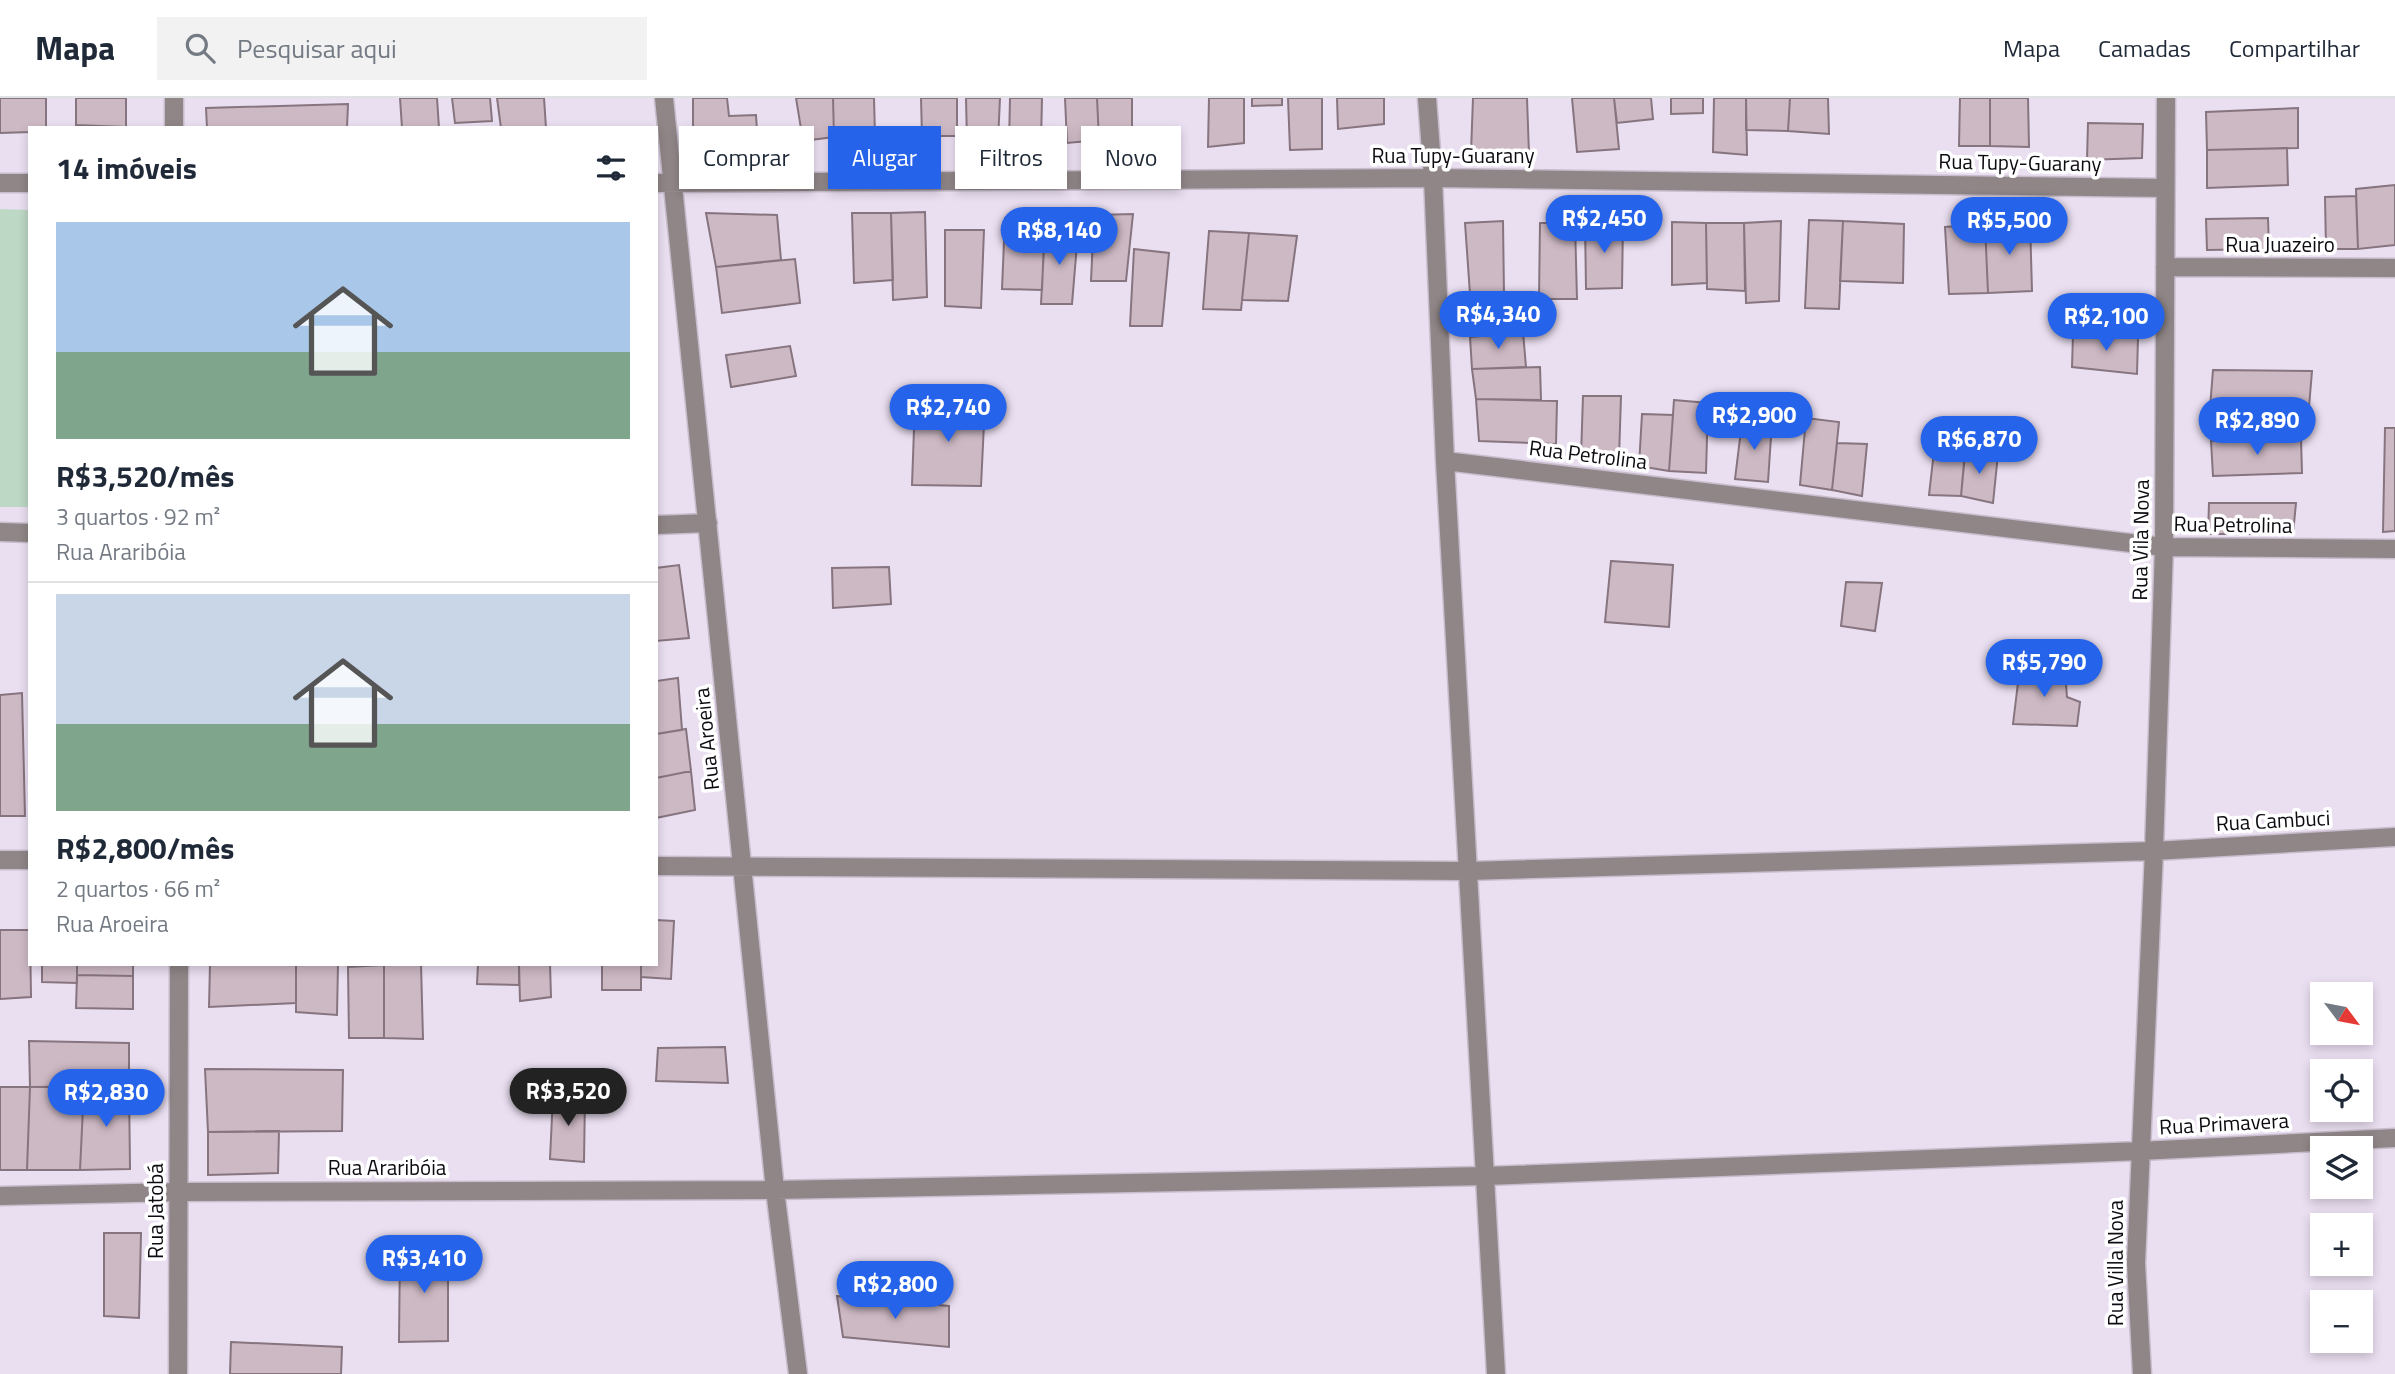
<!DOCTYPE html>
<html lang="pt">
<meta charset="utf-8">
<style>
:root{--surface:#fff;--page:#f2f2f3;--text:#1f2937;--muted:#747a83;--line:#e0e1e3;--accent:#2563eb}
body{margin:0;font-family:"Titillium Web",sans-serif;background:var(--page);color:var(--text);height:100vh;display:flex;flex-direction:column;font-size:26px;white-space:nowrap}
*{box-sizing:border-box;margin:0}
p{font-size:23px;color:var(--muted)}
.icon{flex:none;width:38px;height:38px;fill:none;stroke:currentColor;stroke-width:2;stroke-linecap:round;stroke-linejoin:round}
.map{position:relative;flex:1;overflow:hidden}
.panel{position:absolute;left:28px;top:28px;width:630px;height:840px;display:flex;flex-direction:column;background:var(--surface);border-radius:0px;box-shadow:0 4px 10px #0003}
.panel>*{flex:none}
.guide{position:absolute;left:679px;top:28px;width:665px;height:63px;display:flex;gap:14px}
.needle{width:46px;rotate:122deg}
.buttons{position:absolute;left:2310px;top:884px;display:grid;gap:14px}
.buttons a{display:grid;place-items:center;width:63px;height:63px;border-radius:0px;background:var(--surface);box-shadow:0 4px 10px #0003;font-size:35px}
.price{position:absolute;translate:-50% -60px;padding:0 16px;border-radius:24px;background:var(--accent);color:#fff;font-size:23px;line-height:46px;filter:drop-shadow(0 2px 4px #0008)}
.price::after{content:'';position:absolute;left:50%;top:42px;width:21px;height:16px;margin-left:-10px;background:inherit;clip-path:polygon(0 0,100% 0,50% 100%)}
.price.on{background:#222;color:#fff}
ul{padding:0;list-style:none}
li{display:grid;align-content:center;gap:14px;height:371px;padding:0 28px}
li+li{border-top:2px solid var(--line)}
li span{display:grid;place-items:center;height:217px;border-radius:0px;color:#555}
li>.icon{margin-inline-start:auto}
span .icon{width:126px;height:126px;fill:#fffc;stroke-width:1}
li b{font-size:30px}
h2{display:flex;justify-content:space-between;align-items:center;height:84px;padding:0 28px;font-size:30px}
.chip{padding:0 24px;border-radius:0px;background:var(--surface);box-shadow:0 4px 10px #0003;font-size:24px;line-height:63px}
.chip.on{background:var(--accent);color:#fff}
header{display:flex;align-items:center;gap:42px;box-sizing:border-box;height:98px;padding:0 35px;background:var(--surface);border-bottom:2px solid var(--line)}
header strong{font-size:33px}
nav{display:flex;gap:38px;margin-inline-start:auto;font-size:24px}
.search{width:490px;height:63px;background:var(--page);display:flex;align-items:center;gap:18px;box-sizing:border-box;padding:0 24px;border-radius:0px;color:var(--muted);font-size:26px}
.map>svg:first-child{display:block}
</style>
<header>
<strong>Mapa</strong>
<div class="search"><svg class="icon" aria-label="search" viewBox="0 0 24 24"><circle cx="10" cy="10" r="6"/><path d="M15 15l6 6"/></svg>Pesquisar aqui</div>
<nav><a>Mapa</a><a>Camadas</a><a>Compartilhar</a></nav>
</header>
<div class="map">
<svg width="2395" height="1276" viewBox="0 0 2395 1276">
<rect width="100%" height="100%" fill="#eadff1"/>
<path fill="#bdd8c5" d="M0,111L30,112V409H0Z"/>
<path fill="#cdb9c4" stroke="#86747f" stroke-width="2" d="M0,0H46V30H30V34L0,35Z
M76,0H126V29L76,27Z
M400,0H437L439,30H402Z
M452,0H490L492,23L455,25Z
M497,0H544L546,30H501Z
M693,0H727L729,18L756,17L758,49L693,52Z
M796,0H833L834,39L803,43Z
M833,0H874L875,38L834,39Z
M921,0H957V38H922Z
M966,0H1000L998,43H967Z
M1010,0H1042L1041,44L1009,46Z
M1065,0H1097L1099,42L1067,45Z
M1097,0H1132V39L1099,42Z
M1209,0H1244V45L1208,49Z
M1252,0H1282V7L1252,8Z
M1288,0H1322V51L1290,52Z
M1337,0H1384V26L1338,31Z
M1473,0H1527L1529,56L1471,55Z
M1572,0H1614L1619,51L1577,54Z
M1614,0H1651L1653,21L1617,25Z
M1671,0H1703V15L1671,16Z
M1714,0H1746L1747,57L1713,54Z
M1746,0H1790L1788,33L1746,32Z
M1790,0H1828L1829,36L1788,33Z
M1960,0H1990V48H1959Z
M1990,0H2028L2029,49L1990,48Z
M348,6L347,30H207L206,10Z
M2298,10V50L2207,52L2206,14Z
M2088,25L2143,26L2142,60L2087,62Z
M2287,50L2288,87L2207,90V52Z
M2395,87V147L2358,151L2356,91Z
M2356,98L2358,151H2326L2325,99Z
M925,114L927,199L893,202L891,115Z
M706,115L777,117L781,162L716,169Z
M852,115H891L893,182L854,185Z
M1133,116L1126,183H1091L1094,117Z
M1045,118L1042,192L1002,191L1005,120Z
M2268,120L2269,151L2207,152L2206,121Z
M1809,122L1843,123L1839,211L1805,210Z
M1503,123L1504,197L1470,196L1465,125Z
M1781,123L1779,203L1746,205L1744,125Z
M1843,123L1904,126L1903,185L1840,183Z
M2030,123L2032,193L1988,195L1985,126Z
M1585,124H1623L1622,190L1586,191Z
M1672,124L1706,125L1707,185L1672,187Z
M1540,125H1575L1577,201H1539Z
M1706,125H1744L1745,193L1707,191Z
M1985,126L1988,195L1949,196L1945,129Z
M945,132H984L981,210L945,208Z
M1045,132L1078,134L1072,206H1041Z
M1209,133L1249,135L1241,212L1203,211Z
M1249,135L1297,138L1288,203L1242,202Z
M1134,151L1169,155L1162,228H1130Z
M795,161L800,205L722,215L716,169Z
M1523,234L1526,269L1472,271L1470,239Z
M2073,236L2138,239L2137,276L2072,269Z
M790,248L796,278L731,289L726,257Z
M1540,269L1541,302L1476,301L1472,271Z
M2213,272L2312,273L2309,309L2210,310Z
M1583,298H1621L1619,360L1581,359Z
M1476,301L1557,303L1556,346L1479,343Z
M1674,302L1708,305L1706,375L1669,373Z
M915,303L985,305L981,388L912,387Z
M1642,316L1673,317L1669,373L1639,368Z
M1806,320L1839,324L1832,392L1800,387Z
M1742,324H1772L1768,384L1735,381Z
M2385,330H2395V433L2383,434Z
M1936,336L1967,337L1961,398L1929,397Z
M2301,341L2302,375L2213,378L2211,343Z
M1837,345L1867,346L1862,398L1832,392Z
M1965,353L1998,356L1993,405L1961,398Z
M2209,405H2296L2293,436H2208Z
M1611,463L1673,467L1669,529L1605,524Z
M679,467L689,540L656,543V470Z
M889,469L891,506L833,510L832,470Z
M1846,484L1882,485L1875,533L1841,528Z
M2020,568L2065,573L2067,599L2080,604L2077,628L2013,626Z
M678,580L682,632L656,636V583Z
M22,595L25,718H0V597Z
M686,631L691,673L656,680V636Z
M691,673L695,712L656,720V680Z
M656,822L674,823L671,881L641,879V866H656Z
M0,832H30L31,899L0,901Z
M42,866H77V885L42,884Z
M77,866H133V878L77,877Z
M210,866H296V905L209,909Z
M296,866H338L337,917L296,914Z
M421,866L423,941L384,940V866Z
M478,866H519V887L477,886Z
M519,866H550L551,899L520,903Z
M602,866H641V892H602Z
M384,867V940H349L348,869Z
M77,877L133,878V911L76,910Z
M29,943L129,945V988L30,989Z
M725,949L728,985L656,983L658,950Z
M205,971L343,972L342,1033L208,1034Z
M129,988L130,1071L80,1072L84,989Z
M0,989H30L27,1072H0Z
M30,989H84L80,1072H27Z
M553,997L585,998L584,1064L550,1061Z
M279,1033L278,1075L208,1077V1034Z
M104,1135H141L139,1220L104,1218Z
M400,1150H448V1243L399,1244Z
M837,1198L949,1208V1249L843,1239Z
M231,1244L342,1249L341,1276H230Z"/>
<g fill="none" stroke-linecap="round" stroke-linejoin="round">
<g stroke="#c7bdcd" stroke-width="21">
<path id="street" d="M174,0V30
M664,0L775,1092L798,1276
M1427,0L1433,80L1445,363L1496,1276
M0,85H30
M656,85L1433,80L2165,90
M2165,169L2395,170
M1445,363L2164,449L2395,451
M656,427L708,425
M0,434L30,435
M0,762H30
M656,768L1468,773L2154,753L2395,739
M0,1098L178,1094L775,1092L1485,1078L2140,1053L2395,1040
M178,1276L179,866
M2142,1276L2136,1165L2154,753L2164,449L2166,0"/>
</g>
<use href="#street" stroke="#908687" stroke-width="18"/>
</g>
<g text-anchor="middle" stroke-width="7" stroke-linejoin="round" paint-order="stroke">
<g font-size="21" fill="#0d0a10" stroke="#fff">
<text x="1453" y="65">Rua Tupy-Guarany</text>
<text transform="translate(2020 65) rotate(1)" y="7">Rua Tupy-Guarany</text>
<text x="2280" y="154">Rua Juazeiro</text>
<text transform="translate(1588 357) rotate(7)" y="7">Rua Petrolina</text>
<text transform="translate(2233 427) rotate(1)" y="7">Rua Petrolina</text>
<text transform="translate(2141 442) rotate(-89)" y="7">Rua Vila Nova</text>
<text transform="translate(707 641) rotate(-96)" y="7">Rua Aroeira</text>
<text transform="translate(2273 723) rotate(-3)" y="7">Rua Cambuci</text>
<text transform="translate(2224 1026) rotate(-3)" y="7">Rua Primavera</text>
<text x="387" y="1077">Rua Araribóia</text>
<text transform="translate(156 1113) rotate(-90)" y="7">Rua Jatobá</text>
<text transform="translate(2116 1165) rotate(-90)" y="7">Rua Villa Nova</text>
</g>
</g>
</svg>
<div class="buttons">
<a><svg class="needle" viewBox="-14 -14 28 28"><path d="M0-13l5 13h-10z" fill="#e53935"/><path d="M0 13l5-13h-10z" fill="#747a83"/></svg></a>
<a><svg class="icon" aria-label="locate" viewBox="0 0 24 24"><circle cx="12" cy="12" r="6"/><path d="M12 2v4M12 18v4M2 12h4M18 12h4"/></svg></a>
<a><svg class="icon" aria-label="layers" viewBox="0 0 24 24"><path d="M12 4l9 5-9 5-9-5zM3 14l9 5 9-5"/></svg></a>
<a>+</a>
<a>−</a>
</div>
<b class="price" style="left:1604px;top:157px">R$2,450</b>
<b class="price" style="left:2009px;top:159px">R$5,500</b>
<b class="price" style="left:1059px;top:169px">R$8,140</b>
<b class="price" style="left:1498px;top:253px">R$4,340</b>
<b class="price" style="left:2106px;top:255px">R$2,100</b>
<b class="price" style="left:948px;top:346px">R$2,740</b>
<b class="price" style="left:1754px;top:354px">R$2,900</b>
<b class="price" style="left:2257px;top:359px">R$2,890</b>
<b class="price" style="left:1979px;top:378px">R$6,870</b>
<b class="price" style="left:2044px;top:601px">R$5,790</b>
<b class="price on" style="left:568px;top:1030px">R$3,520</b>
<b class="price" style="left:106px;top:1031px">R$2,830</b>
<b class="price" style="left:424px;top:1197px">R$3,410</b>
<b class="price" style="left:895px;top:1223px">R$2,800</b>
<div class="guide">
<a class="chip">Comprar</a>
<a class="chip on">Alugar</a>
<a class="chip">Filtros</a>
<a class="chip">Novo</a>
</div>
<section class="panel">
<h2>14 imóveis<svg class="icon" aria-label="filters" viewBox="0 0 24 24"><path d="M4 7h16M4 17h16"/><circle cx="9" cy="7" r="2"/><circle cx="15" cy="17" r="2"/></svg></h2>
<ul>
<li><span style="background:linear-gradient(#a9c7e8 60%,#7fa58c 0)"><svg class="icon" aria-label="home" viewBox="0 0 24 24"><path d="M3 11l9-7 9 7M6 9v11h12V9"/></svg></span><div><b>R$3,520/mês</b><p>3 quartos · 92 m²</p><p>Rua Araribóia</p></div></li>
<li><span style="background:linear-gradient(#c9d6e8 60%,#7fa58c 0)"><svg class="icon" aria-label="home" viewBox="0 0 24 24"><path d="M3 11l9-7 9 7M6 9v11h12V9"/></svg></span><div><b>R$2,800/mês</b><p>2 quartos · 66 m²</p><p>Rua Aroeira</p></div></li>
</ul>
</section>
</div>
